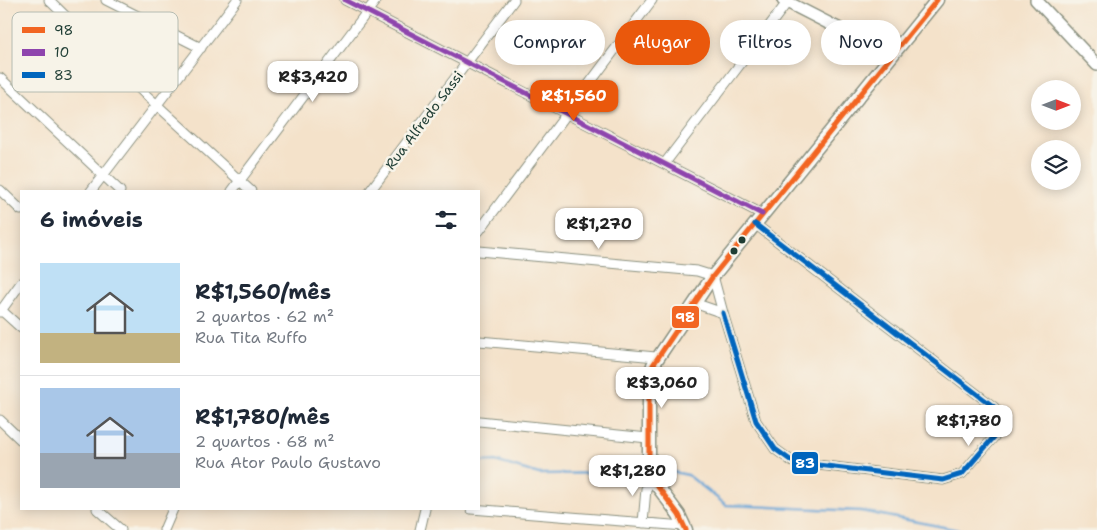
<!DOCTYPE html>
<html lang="pt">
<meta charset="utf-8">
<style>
:root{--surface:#fff;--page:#f6f6f7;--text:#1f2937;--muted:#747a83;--line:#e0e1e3;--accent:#ea580c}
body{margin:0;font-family:"Shantell Sans",sans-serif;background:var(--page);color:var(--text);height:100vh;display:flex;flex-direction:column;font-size:19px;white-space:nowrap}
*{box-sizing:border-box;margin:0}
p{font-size:16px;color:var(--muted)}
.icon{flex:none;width:28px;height:28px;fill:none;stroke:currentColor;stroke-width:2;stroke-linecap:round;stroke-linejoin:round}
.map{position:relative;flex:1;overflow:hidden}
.drawer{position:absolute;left:20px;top:190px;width:460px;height:320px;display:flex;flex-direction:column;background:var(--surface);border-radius:0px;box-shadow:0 2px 12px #0003}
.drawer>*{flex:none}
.banner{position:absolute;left:495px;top:20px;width:475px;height:45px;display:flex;gap:10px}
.needle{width:32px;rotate:90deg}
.buttons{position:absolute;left:1031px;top:80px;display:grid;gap:10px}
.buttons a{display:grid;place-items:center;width:50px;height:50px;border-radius:50%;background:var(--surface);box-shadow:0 2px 12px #0003;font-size:25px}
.price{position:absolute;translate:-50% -42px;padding:0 11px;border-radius:10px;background:#fff;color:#222;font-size:16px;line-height:32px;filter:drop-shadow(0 1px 2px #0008)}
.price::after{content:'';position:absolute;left:50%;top:30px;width:15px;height:11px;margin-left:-8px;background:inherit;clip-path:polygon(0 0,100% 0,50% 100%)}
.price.active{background:var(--accent);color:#fff}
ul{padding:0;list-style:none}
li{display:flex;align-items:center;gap:15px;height:125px;padding:0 20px}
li+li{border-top:1px solid var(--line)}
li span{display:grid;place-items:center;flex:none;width:140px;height:100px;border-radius:0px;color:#555}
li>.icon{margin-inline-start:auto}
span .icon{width:60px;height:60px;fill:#fffc;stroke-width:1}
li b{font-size:21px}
h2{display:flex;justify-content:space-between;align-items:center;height:60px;padding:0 20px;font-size:21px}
.pill{padding:0 18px;border-radius:22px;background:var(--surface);box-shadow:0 2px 12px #0003;font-size:18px;line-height:45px}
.pill.active{background:var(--accent);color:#fff}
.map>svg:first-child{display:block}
</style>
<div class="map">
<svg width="1097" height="530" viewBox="0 0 1097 530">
<rect width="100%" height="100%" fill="#f7f3e8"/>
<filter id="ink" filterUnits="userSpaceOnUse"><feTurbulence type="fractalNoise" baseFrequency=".02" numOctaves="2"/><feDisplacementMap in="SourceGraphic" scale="10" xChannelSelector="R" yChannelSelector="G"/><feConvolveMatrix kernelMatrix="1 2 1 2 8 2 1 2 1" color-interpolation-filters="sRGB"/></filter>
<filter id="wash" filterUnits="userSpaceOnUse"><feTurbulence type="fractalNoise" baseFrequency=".0096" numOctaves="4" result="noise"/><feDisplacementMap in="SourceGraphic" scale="20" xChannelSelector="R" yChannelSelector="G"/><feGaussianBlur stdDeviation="1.12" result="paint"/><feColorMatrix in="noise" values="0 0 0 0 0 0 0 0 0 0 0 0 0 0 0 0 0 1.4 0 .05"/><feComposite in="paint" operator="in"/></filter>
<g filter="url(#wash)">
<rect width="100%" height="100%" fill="#f4e2ca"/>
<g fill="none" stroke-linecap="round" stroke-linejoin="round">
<path stroke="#63a2d5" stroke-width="2.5" d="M479,462L495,461L539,474L621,473L645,468
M653,468L688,475L726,505L861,511L959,530"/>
</g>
</g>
<g filter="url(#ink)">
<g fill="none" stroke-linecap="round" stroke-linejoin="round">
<g stroke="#8a907f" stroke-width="11">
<path id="minor" d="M49,0L146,95L251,191
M106,0L201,48
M345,0L762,214
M0,78L120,191
M665,163L789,0
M0,190L21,210
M91,191L237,0
M232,191L376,0
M370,191L514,0
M479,231L652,0
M479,251L697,271L713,276L723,313L694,303
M0,309L21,328
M0,312L21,283
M723,313L756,421L775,449L793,462L943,480L962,474L1000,430V418L994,407L755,224
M479,341L656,357
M0,420L21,440
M479,421L648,438
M97,509L121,530
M471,509L684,526
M643,523L646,489L651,480
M164,530L173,509
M420,530L425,509"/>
</g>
<g stroke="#8a907f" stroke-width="14">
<path id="tertiary" d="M783,0L891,55
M1036,0L1097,65"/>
</g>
<g stroke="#8a907f" stroke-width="15">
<path id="secondary" d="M686,530L679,515L649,475V383L653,365L713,276L937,0"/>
</g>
<use href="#minor" stroke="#fff" stroke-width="9"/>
<use href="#tertiary" stroke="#fff" stroke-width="11"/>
<use href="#secondary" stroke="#fff" stroke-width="12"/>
<g stroke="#f7f3e8" stroke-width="9">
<path id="bus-1" d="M686,530L679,515L649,475V383L653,365L713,276L937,0"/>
</g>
<g stroke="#f7f3e8" stroke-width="9">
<path id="bus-2" d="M345,0L762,214"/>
</g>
<g stroke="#f7f3e8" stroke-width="9">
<path id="bus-3" d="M723,313L756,421L775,449L793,462L943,480L962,474L1000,430V418L994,407L755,224"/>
</g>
<use href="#bus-1" stroke="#f26522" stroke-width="5"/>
<use href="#bus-2" stroke="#8e44ad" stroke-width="5"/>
<use href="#bus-3" stroke="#0065bd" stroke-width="5"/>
</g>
</g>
<g fill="#1f3d34" stroke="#f7f3e8" stroke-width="2">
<circle cx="742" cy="240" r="4.5"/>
<circle cx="734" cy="251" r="4.5"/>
</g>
<g text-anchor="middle" stroke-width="5" stroke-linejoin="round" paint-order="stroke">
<g font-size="14" fill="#1f3d34" stroke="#f7f3e8">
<text transform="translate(424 120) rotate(-53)" y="5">Rua Alfredo Sassi</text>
</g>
</g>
<rect x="12" y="12" width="166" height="80" rx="8" fill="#f7f3e8" stroke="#b6bcb2" stroke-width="1"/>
<rect x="22" y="27" width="23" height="6" fill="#f26522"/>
<rect x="22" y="49" width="23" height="7" fill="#8e44ad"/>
<rect x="22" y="72" width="23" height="6" fill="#0065bd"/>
<g font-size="14" fill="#1f3d34">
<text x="54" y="35">98</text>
<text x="54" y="57">10</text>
<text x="54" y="80">83</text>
</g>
<g stroke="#f7f3e8" stroke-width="2">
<rect x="671" y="305" width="29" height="24" rx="5" fill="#f26522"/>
<rect x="791" y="451" width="28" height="24" rx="5" fill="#0065bd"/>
</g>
<g font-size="14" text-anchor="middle" font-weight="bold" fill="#fff">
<text x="685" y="322">98</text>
<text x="805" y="468">83</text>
</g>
</svg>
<div class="buttons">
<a><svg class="needle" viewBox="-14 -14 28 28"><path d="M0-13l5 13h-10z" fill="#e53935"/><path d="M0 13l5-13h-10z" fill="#747a83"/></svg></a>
<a><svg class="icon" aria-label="layers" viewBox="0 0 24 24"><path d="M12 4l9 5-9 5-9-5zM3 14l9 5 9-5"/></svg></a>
</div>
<b class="price" style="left:313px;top:103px">R$3,420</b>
<b class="price active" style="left:574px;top:122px">R$1,560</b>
<b class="price" style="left:599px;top:250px">R$1,270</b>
<b class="price" style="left:662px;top:409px">R$3,060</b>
<b class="price" style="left:969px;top:447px">R$1,780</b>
<b class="price" style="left:633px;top:497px">R$1,280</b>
<div class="banner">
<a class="pill">Comprar</a>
<a class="pill active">Alugar</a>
<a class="pill">Filtros</a>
<a class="pill">Novo</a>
</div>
<section class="drawer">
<h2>6 imóveis<svg class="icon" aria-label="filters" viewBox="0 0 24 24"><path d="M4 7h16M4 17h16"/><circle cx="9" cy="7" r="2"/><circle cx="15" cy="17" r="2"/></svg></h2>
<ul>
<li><span style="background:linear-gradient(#bfe0f5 70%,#c2b280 0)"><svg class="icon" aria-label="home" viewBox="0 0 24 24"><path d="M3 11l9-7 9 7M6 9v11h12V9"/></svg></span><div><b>R$1,560/mês</b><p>2 quartos · 62 m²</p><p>Rua Tita Ruffo</p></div></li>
<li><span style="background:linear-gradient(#a9c7e8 65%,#9aa5b1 0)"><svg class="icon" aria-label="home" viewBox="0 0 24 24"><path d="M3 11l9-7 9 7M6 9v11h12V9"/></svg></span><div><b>R$1,780/mês</b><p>2 quartos · 68 m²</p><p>Rua Ator Paulo Gustavo</p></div></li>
</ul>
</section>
</div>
